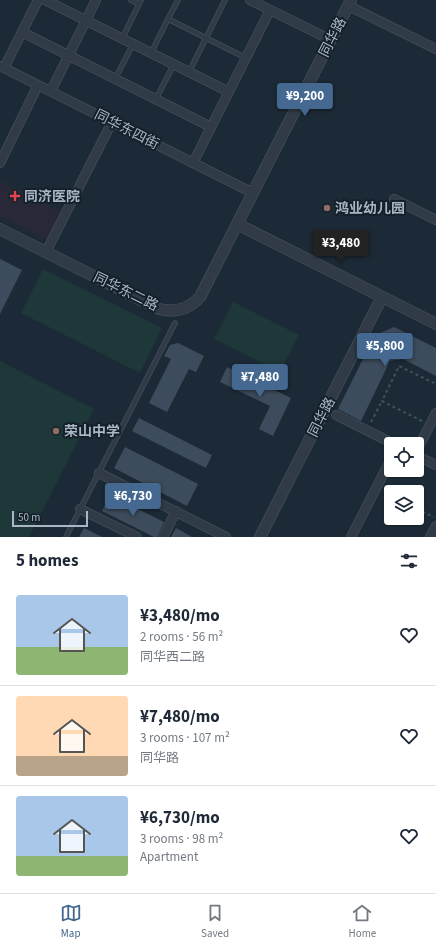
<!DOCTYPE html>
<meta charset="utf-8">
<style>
:root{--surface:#fff;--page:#f2f2f3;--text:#1f2937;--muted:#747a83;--line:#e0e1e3;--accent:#456891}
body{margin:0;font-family:"Source Sans 3","Noto Sans SC",sans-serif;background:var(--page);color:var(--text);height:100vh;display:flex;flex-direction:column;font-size:15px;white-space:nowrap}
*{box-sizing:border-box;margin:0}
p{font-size:13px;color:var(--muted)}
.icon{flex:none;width:22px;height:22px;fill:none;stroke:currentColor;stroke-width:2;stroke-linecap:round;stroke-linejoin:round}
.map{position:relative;height:537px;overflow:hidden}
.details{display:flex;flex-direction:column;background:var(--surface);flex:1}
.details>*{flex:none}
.buttons{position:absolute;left:384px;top:437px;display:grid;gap:8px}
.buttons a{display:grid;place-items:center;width:40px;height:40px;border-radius:4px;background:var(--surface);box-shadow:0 1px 3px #0004;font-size:20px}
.scale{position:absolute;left:12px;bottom:10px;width:76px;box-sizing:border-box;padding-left:4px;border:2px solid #a9b6c5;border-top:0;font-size:11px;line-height:14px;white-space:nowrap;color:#a9b6c5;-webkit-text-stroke:3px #16202b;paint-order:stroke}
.price{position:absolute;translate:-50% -34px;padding:0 9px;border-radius:4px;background:var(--accent);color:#fff;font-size:13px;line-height:26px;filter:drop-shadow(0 1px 2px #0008)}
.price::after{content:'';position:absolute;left:50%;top:24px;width:12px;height:9px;margin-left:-6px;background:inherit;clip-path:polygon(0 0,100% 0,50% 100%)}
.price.active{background:#222;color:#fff}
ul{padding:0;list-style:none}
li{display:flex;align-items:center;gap:12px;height:100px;padding:0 16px}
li+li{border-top:1px solid var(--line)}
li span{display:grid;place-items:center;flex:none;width:112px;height:80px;border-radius:4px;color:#555}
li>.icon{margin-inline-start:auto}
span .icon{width:48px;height:48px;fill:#fffc;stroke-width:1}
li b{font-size:17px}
h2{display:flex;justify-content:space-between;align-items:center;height:48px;padding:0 16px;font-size:17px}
.dock{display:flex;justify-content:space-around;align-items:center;height:56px;border-top:1px solid var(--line);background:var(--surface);font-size:11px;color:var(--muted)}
.dock a{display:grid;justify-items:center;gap:2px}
.dock .active{color:var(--accent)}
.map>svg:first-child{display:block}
</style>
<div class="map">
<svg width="436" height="537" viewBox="0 0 436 537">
<rect width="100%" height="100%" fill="#1c2a37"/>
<path fill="#292838" d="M0,181L62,212L47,240L0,216Z"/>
<path fill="#1e3738" d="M43,269L162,328L140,373L21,313Z
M233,302L299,335L280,372L214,339Z
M0,361L94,409L29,537H0Z"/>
<path fill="#3d4c5c" d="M0,259L22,270L0,314Z
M394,327L436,348V376L403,359L390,361L361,421L338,409L375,335Z
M178,343L204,356L196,372L189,369L167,412L149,403L171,359L164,356L170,345Z
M227,367L291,398L273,436L259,429L270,406L220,382Z
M139,418L212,455L206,468L132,431Z
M125,447L198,484L187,506L114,468Z
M110,495L164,522L157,537H154L102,511Z
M84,528L102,537H79Z
M176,528L192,537H171Z"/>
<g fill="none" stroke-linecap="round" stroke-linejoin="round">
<g stroke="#4d5965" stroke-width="5.5">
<path id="service" d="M131,0L139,4
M168,19L178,0
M122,39L141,0
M151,53L168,19L246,58
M189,72L225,0
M115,79L133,44
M156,99L174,64
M66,537L175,323"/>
</g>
<g stroke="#4d5965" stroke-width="10">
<path id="minor" d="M45,0L229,92
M250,0L331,40
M349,6L436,49
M22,32L211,127
M0,66L253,193
M4,68L38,0
M51,91L96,0
M0,163L38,85
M193,163L270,10
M394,199L436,220
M46,252L112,122
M336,415L394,444
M417,450L436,413
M417,456L436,465
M99,473L226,537
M80,509L137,537
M163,537L176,511
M351,537L391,459
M430,537L436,526"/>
</g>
<g stroke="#4d5965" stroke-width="12">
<path id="tertiary" d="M237,224L436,324
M0,229L159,309C175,313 189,309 200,297L351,0
M260,537L382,297"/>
</g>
<path stroke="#3c5455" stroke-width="2" stroke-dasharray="3 3" stroke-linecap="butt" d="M422,421L382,401L399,366L436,384
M371,422L382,401
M384,492L391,496
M417,509L434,517"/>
<use href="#service" stroke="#303b47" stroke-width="4.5"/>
<use href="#minor" stroke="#303b47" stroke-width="9"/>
<use href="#tertiary" stroke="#303b47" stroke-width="11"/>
</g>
<path fill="#e0444e" stroke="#16202b" stroke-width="1.5" d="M13 190h4v4h4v4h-4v4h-4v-4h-4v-4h4z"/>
<g fill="#8d6e63" stroke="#16202b" stroke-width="1.5">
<circle cx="327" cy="208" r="4"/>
<circle cx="56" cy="431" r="4"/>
</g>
<g text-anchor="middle" stroke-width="4" stroke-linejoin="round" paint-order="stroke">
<g font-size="14" fill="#a9b6c5" stroke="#16202b">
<text transform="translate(332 37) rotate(-63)" y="5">同华路</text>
<text transform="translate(127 129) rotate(27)" y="5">同华东四街</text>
<text transform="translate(126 291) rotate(26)" y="5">同华东二路</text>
<text transform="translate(321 417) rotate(-63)" y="5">同华路</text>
</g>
<g font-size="14" font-weight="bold" fill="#a9b6c5" stroke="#16202b" text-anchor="start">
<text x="24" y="201">同济医院</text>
<text x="335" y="213">鸿业幼儿园</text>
<text x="64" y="436">荣山中学</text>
</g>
</g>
</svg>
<div class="buttons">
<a><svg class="icon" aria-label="locate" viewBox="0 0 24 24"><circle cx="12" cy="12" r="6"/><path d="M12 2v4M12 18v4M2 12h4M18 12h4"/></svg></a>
<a><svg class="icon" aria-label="layers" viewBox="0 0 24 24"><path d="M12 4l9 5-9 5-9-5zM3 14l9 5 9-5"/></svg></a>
</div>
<div class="scale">50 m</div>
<b class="price" style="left:305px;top:117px">¥9,200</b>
<b class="price active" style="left:341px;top:264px">¥3,480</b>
<b class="price" style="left:385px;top:367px">¥5,800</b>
<b class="price" style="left:260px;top:398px">¥7,480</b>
<b class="price" style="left:133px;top:517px">¥6,730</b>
</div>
<section class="details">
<h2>5 homes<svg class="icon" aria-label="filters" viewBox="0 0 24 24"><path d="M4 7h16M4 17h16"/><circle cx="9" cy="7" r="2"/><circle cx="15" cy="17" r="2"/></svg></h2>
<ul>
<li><span style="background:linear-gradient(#a9c7e8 65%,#8fb573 0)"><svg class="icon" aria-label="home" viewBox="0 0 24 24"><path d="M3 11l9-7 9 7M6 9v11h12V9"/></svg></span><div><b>¥3,480/mo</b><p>2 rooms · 56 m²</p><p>同华西二路</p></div><svg class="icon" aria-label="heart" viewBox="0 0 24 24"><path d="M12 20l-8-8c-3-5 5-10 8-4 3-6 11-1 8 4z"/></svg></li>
<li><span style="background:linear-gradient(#ffd9b3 75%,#b9a48a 0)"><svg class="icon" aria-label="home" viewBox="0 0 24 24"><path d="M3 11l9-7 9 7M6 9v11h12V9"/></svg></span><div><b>¥7,480/mo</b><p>3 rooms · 107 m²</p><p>同华路</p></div><svg class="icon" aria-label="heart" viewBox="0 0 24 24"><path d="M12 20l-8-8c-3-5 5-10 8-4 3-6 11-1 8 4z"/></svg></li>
<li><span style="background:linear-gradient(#a9c7e8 75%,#8fb573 0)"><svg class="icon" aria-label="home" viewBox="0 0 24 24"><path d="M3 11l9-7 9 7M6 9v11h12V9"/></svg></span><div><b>¥6,730/mo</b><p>3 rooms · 98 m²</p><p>Apartment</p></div><svg class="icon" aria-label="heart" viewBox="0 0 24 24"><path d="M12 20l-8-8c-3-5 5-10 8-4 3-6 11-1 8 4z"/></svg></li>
</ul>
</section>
<nav class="dock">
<a class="active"><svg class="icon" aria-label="map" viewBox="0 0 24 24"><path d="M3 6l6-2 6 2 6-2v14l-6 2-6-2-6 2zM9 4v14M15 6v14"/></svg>Map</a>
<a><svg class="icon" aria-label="saved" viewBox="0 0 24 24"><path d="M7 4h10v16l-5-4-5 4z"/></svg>Saved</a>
<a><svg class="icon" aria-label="home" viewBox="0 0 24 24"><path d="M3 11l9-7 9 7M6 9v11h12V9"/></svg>Home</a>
</nav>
